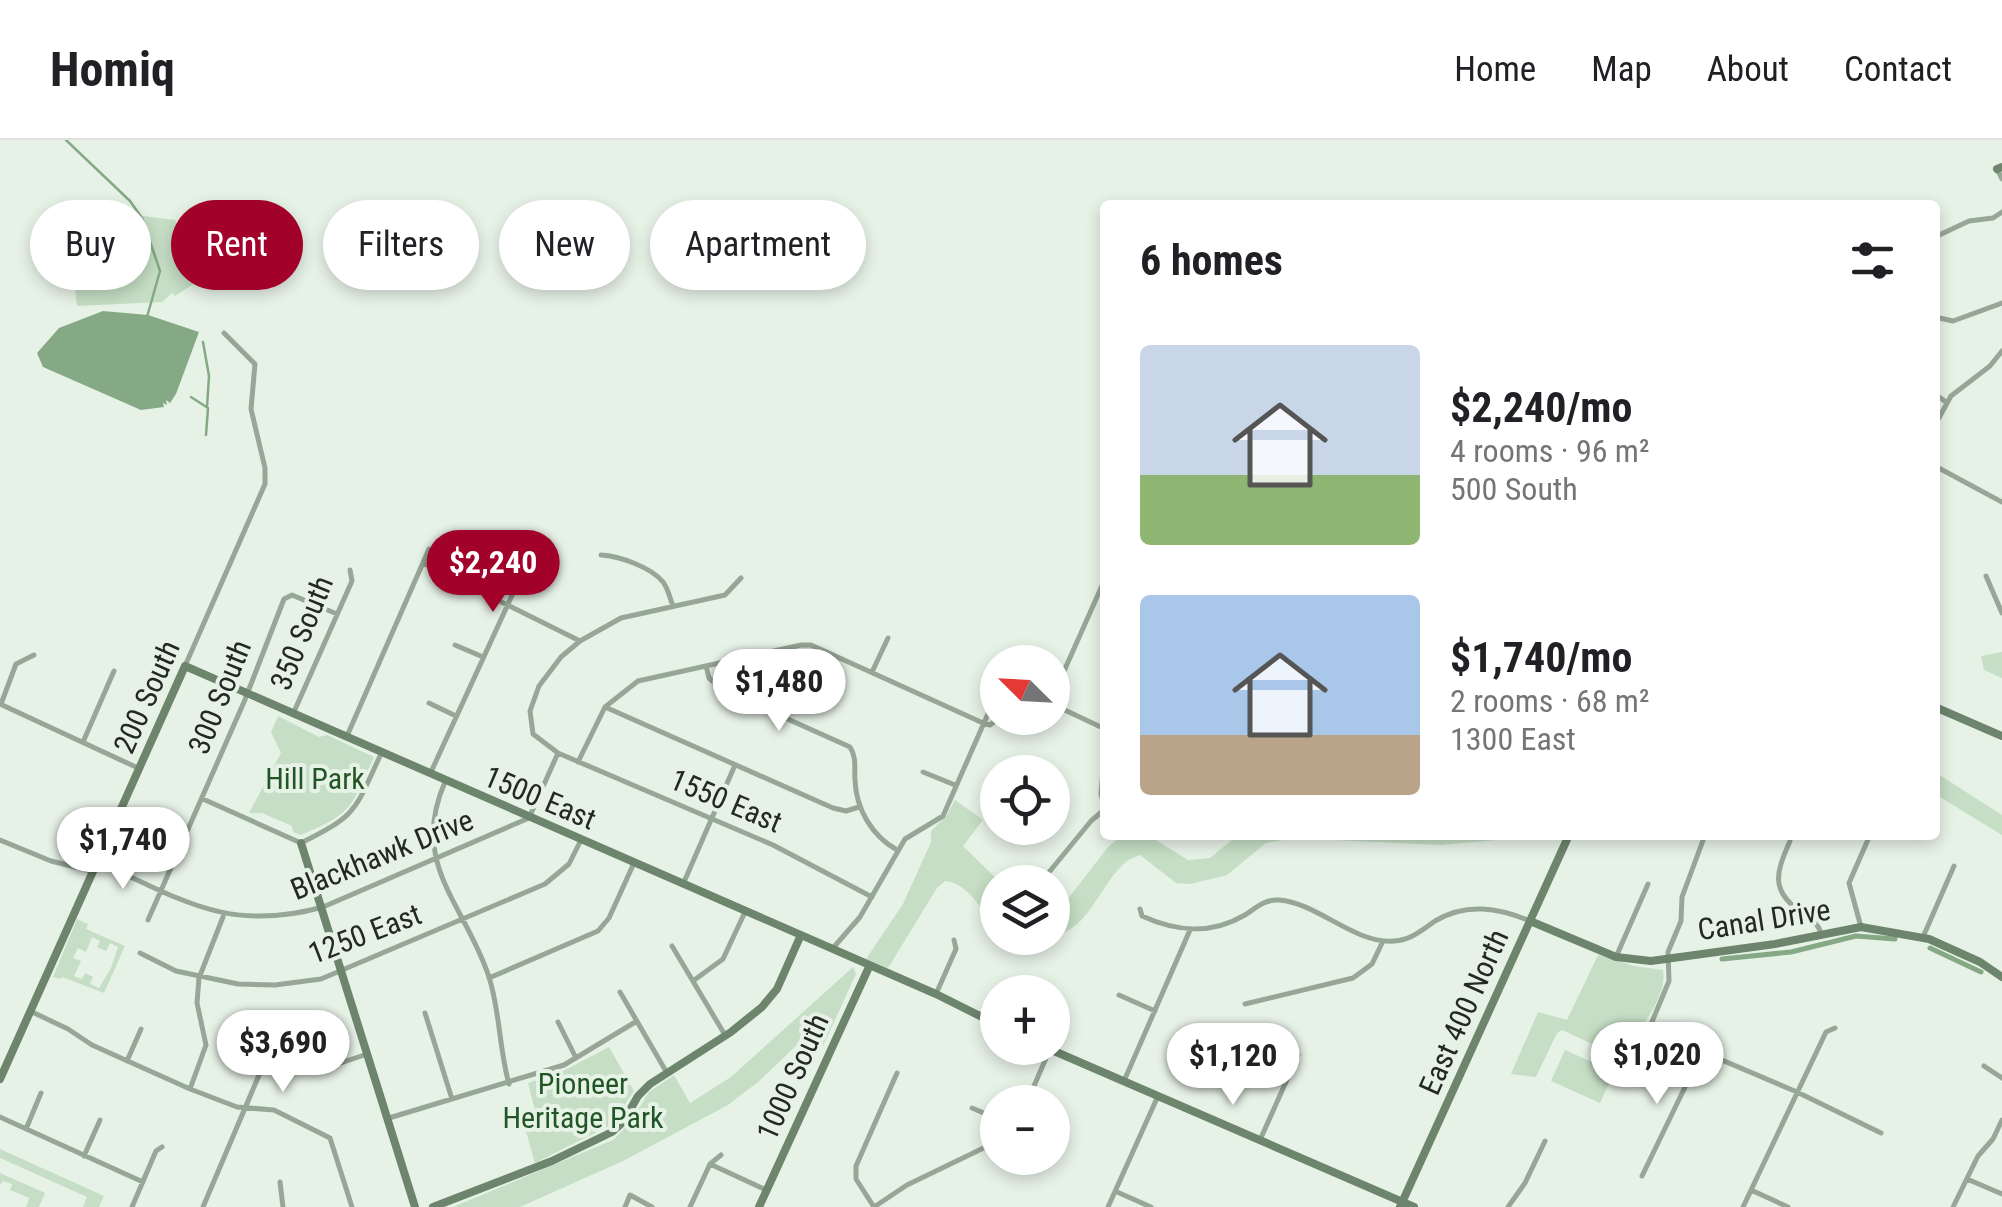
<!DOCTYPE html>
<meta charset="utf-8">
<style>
:root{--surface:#fff;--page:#f2f2f2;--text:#202124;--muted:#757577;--line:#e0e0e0;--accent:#a2022a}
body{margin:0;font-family:"Roboto Condensed",sans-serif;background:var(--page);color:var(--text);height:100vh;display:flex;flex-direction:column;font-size:38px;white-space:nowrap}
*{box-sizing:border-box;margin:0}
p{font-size:32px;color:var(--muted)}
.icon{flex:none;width:55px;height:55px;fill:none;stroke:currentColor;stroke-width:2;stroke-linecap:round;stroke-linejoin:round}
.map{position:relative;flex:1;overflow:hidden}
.side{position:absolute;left:1100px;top:60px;width:840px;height:640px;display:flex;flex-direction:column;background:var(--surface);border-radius:10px;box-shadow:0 5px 15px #0003}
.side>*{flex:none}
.banner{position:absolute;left:30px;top:60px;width:920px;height:90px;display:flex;gap:20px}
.needle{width:65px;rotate:294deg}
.buttons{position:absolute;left:980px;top:505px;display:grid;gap:20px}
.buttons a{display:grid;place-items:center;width:90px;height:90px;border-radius:50%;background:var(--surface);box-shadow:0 5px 15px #0003;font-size:50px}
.price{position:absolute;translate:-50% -85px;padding:0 22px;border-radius:35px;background:#fff;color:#222;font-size:32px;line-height:65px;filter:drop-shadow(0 2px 5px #0008)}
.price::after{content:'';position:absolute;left:50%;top:60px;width:30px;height:22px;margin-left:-15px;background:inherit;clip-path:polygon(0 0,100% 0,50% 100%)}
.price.selected{background:var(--accent);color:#fff}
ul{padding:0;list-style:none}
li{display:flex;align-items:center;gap:30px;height:250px;padding:0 40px}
li span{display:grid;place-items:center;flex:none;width:280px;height:200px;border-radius:10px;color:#555}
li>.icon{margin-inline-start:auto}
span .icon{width:120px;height:120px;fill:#fffc;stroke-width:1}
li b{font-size:42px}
h2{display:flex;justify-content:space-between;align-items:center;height:120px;padding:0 40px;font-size:42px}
.pill{padding:0 35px;border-radius:45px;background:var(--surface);box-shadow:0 5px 15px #0003;font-size:35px;line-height:90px}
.pill.selected{background:var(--accent);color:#fff}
header{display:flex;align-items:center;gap:60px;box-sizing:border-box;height:140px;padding:0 50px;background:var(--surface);border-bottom:2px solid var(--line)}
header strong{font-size:48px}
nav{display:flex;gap:55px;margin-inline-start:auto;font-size:35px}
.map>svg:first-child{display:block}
</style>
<header>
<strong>Homiq</strong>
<nav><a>Home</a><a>Map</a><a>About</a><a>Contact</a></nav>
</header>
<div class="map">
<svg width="2002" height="1067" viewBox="0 0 2002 1067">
<rect width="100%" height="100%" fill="#e7f2e7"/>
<path fill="#c5dec5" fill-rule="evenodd" d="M119,73L175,80L193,132L203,138L175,156L172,153L162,162L77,166L73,129L82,114L105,120C123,110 123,91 119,73Z
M2002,512V538L1984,530L1981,516Z
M278,576L319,597L327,595L374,617C350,668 355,672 301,695L293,692L292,686L262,673H249L281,613L271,592Z
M1935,632L2002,675V695L1935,654Z
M955,660L983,680L963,706L1000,742H998L997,786C981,772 969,743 945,741L937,748L888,828L866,819L903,764L931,702V691L947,675Z
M1123,695H1148L1188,720L1210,718L1238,695H1501L1496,700L1440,705L1294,698L1266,703L1227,735L1190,744L1176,743L1140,715C1105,723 1094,792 1053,795V778L1108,707Z
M77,779L88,784L86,789L125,806L104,853L62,837L60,839L53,837ZM92,797L100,801L97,807L106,811L110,803L118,807L111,828L99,848L90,844L93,837L85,833L82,839L74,836L81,821L73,818L78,808L86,812Z
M1598,815L1634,826L1663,830C1667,853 1647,879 1635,896L1630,895L1620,917L1562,890L1557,893L1536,937L1511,934L1538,872L1567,880Z
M853,827L856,834L823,906L803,899L758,942L728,965L623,1021L520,1067H453L613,1000L630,983L649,952L674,935L690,963L731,937Z
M609,907L634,951L611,985L535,1023L523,981L510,985L508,979L535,970L528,943L563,931Z
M1565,910L1614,932L1600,963L1551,941Z
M0,1009L104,1056L99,1067H83L87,1057L0,1018Z
M0,1033L45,1053L39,1067H26L29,1058L10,1050L12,1044L3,1041L0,1045Z"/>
<path fill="#85a985" d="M103,171L148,175L199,192L176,254L170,263L166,260L167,265L163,263L164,267L141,270L43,227L37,213L59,188Z"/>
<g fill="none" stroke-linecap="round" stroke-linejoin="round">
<path stroke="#85a985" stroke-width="2.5" d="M66,0L130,61L142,78L160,131L147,177
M203,202L209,236L207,267
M191,257L208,268L206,295"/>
<path stroke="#85a985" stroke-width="5" d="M1930,808L1981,832
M1722,819L1791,812L1856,796L1895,799"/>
<path stroke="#97a797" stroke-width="5" d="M1997,29L2002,39
M1935,97L1969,81L1993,78L2002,72
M1935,177L1953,181L2002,163
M1935,254L1946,262
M1935,285L1951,256L1990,226L2002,211
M1935,326L2002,362
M601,415C619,416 651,427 663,442C668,448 670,459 673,466
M423,423L580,501
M1986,436L2002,473
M741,438L725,455L621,478L580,501L561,517L539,546L530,571L533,594L558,613L773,705L872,757
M1935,473L1937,474
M455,505L483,517
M185,526L265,344V328L251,269L255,224L224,193
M706,526L709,538L723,550L850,607C857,618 854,628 855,640C856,669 872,696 897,710
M872,532L888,498
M1052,558L1105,439
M429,563L456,576
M0,564L138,628
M1,564L16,524L34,515
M1052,564L1105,589
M605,567L833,668L846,671L859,667
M293,574L352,441L350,430
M347,596L429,409
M83,602L114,531
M578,622L605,567L638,541L801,505H811L983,583L990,585L999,578
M431,632L530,416
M923,632L955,645
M445,642C409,724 465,764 489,837C500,871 499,909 509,944
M203,659L301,703C359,674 354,671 381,614
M1105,668L1101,654L1105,607
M1705,695L1682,757L1681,781L1668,812L1669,841L1649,889L1797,952L1881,993
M0,700L51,721L91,731
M1790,701C1774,737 1771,752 1806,776C1814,782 1818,784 1821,793
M99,722C182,760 229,793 323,767L529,678L558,613
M684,742L735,625
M1041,742L1091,681L1105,669
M1140,769L1142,776C1177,792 1211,795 1245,775C1256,768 1265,759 1279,760C1318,763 1354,804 1394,801C1411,800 1422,790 1435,781C1466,762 1499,768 1530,781
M148,780L244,562L284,459L292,455L337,474
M1861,787L1849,743L1870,695
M1923,797L1954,726
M672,806L725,895
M833,808L860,777L905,699L943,676L998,551
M140,813L176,831L238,844L275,845L321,839L545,744L569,724L581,700
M1616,817L1648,744
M489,838L598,791L609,778L634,723
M693,841L723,819L745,772
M620,852L667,933
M1034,852L1036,847
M936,854L956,809L954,800
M1119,855L1155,871
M1245,864L1353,838L1372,824L1383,801
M30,871L68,889L92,905L190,949L237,967L274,970L330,998L352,1067
M425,873L452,959
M558,882L576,918
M127,921L141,889
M1984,926L2002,938
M329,927L367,914
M1124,941L1190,790
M190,949L206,905L197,863L199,838L223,777
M1027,962L1050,909
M972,968L998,979
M0,977L143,1042
M389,978L564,925L637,881
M26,989L41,953
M1260,1000L1298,915
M84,1016L100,980
M710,1024L766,1050
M1642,1036L1702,912
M1967,1039L2002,1054
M280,1042L283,1067
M1751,1050L1788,1067
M1117,1052L1151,1067
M132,1067L156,1011L162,1007
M203,1067L268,914
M625,1067L630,1055L652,1067
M690,1067L710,1024L721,1015
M874,1067L856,1039V1026L897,933
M874,1067L907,1045L998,1001
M1108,1067L1158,956
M1508,1067L1525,1043L1545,1001
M1743,1067L1826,892L1835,888
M1953,1067L1978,1016L1993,999L2002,980"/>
<path stroke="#6d846d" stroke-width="8" d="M1997,29L2002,27
M1935,567L2002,596
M301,703L415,1067
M1530,781L1616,817L1651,821L1775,804L1861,787L1929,799L1980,822L2002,837
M1047,908L1414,1067
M0,939L185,526L936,854L998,885
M433,1067L552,1021L612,992L623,982L638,956L650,944L731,892L762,867L777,849L800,797
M759,1067L869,827
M1400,1067L1569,695"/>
</g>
<g text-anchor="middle" stroke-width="8" stroke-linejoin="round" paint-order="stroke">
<g font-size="30" fill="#242824" stroke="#e7f2e7">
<text transform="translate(302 493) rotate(-68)" y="10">350 South</text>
<text transform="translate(147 557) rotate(-66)" y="10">200 South</text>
<text transform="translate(220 557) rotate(-68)" y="10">300 South</text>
<text transform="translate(540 658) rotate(23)" y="10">1500 East</text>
<text transform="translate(726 661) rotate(23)" y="10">1550 East</text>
<text transform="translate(382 715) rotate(-22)" y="10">Blackhawk Drive</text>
<text transform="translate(1764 780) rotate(-9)" y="10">Canal Drive</text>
<text transform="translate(365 794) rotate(-21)" y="10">1250 East</text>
<text transform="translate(1464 872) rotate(-66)" y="10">East 400 North</text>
<text transform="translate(793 937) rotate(-66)" y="10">1000 South</text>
</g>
<g font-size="30" fill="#225525" stroke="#e7f2e7">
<text x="315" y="649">Hill Park</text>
<text x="583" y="954">Pioneer<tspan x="583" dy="34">Heritage Park</tspan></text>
</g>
</g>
</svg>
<div class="buttons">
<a><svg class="needle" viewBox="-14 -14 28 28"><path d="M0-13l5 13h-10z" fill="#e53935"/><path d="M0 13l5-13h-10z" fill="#757577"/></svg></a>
<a><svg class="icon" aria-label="locate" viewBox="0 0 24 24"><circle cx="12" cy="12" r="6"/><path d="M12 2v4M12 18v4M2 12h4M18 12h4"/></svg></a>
<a><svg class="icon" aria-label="layers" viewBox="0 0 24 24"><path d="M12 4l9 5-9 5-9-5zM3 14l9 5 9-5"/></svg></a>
<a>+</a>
<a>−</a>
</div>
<b class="price selected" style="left:493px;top:475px">$2,240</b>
<b class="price" style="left:779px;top:594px">$1,480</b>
<b class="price" style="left:123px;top:752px">$1,740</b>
<b class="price" style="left:283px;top:955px">$3,690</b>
<b class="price" style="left:1657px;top:967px">$1,020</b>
<b class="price" style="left:1233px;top:968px">$1,120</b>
<div class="banner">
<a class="pill">Buy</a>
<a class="pill selected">Rent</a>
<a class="pill">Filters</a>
<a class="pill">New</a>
<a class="pill">Apartment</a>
</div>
<section class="side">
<h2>6 homes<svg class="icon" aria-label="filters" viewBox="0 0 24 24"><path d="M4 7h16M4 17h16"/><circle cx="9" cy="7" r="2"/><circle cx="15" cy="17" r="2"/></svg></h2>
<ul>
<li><span style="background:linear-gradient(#c9d6e8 65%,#8fb573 0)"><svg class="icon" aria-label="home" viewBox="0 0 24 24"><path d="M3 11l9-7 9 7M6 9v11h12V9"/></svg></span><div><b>$2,240/mo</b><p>4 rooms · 96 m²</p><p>500 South</p></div></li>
<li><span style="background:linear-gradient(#a9c7e8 70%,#b9a48a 0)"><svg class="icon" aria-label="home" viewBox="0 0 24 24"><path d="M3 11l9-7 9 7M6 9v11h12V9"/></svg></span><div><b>$1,740/mo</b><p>2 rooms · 68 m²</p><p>1300 East</p></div></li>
</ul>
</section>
</div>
